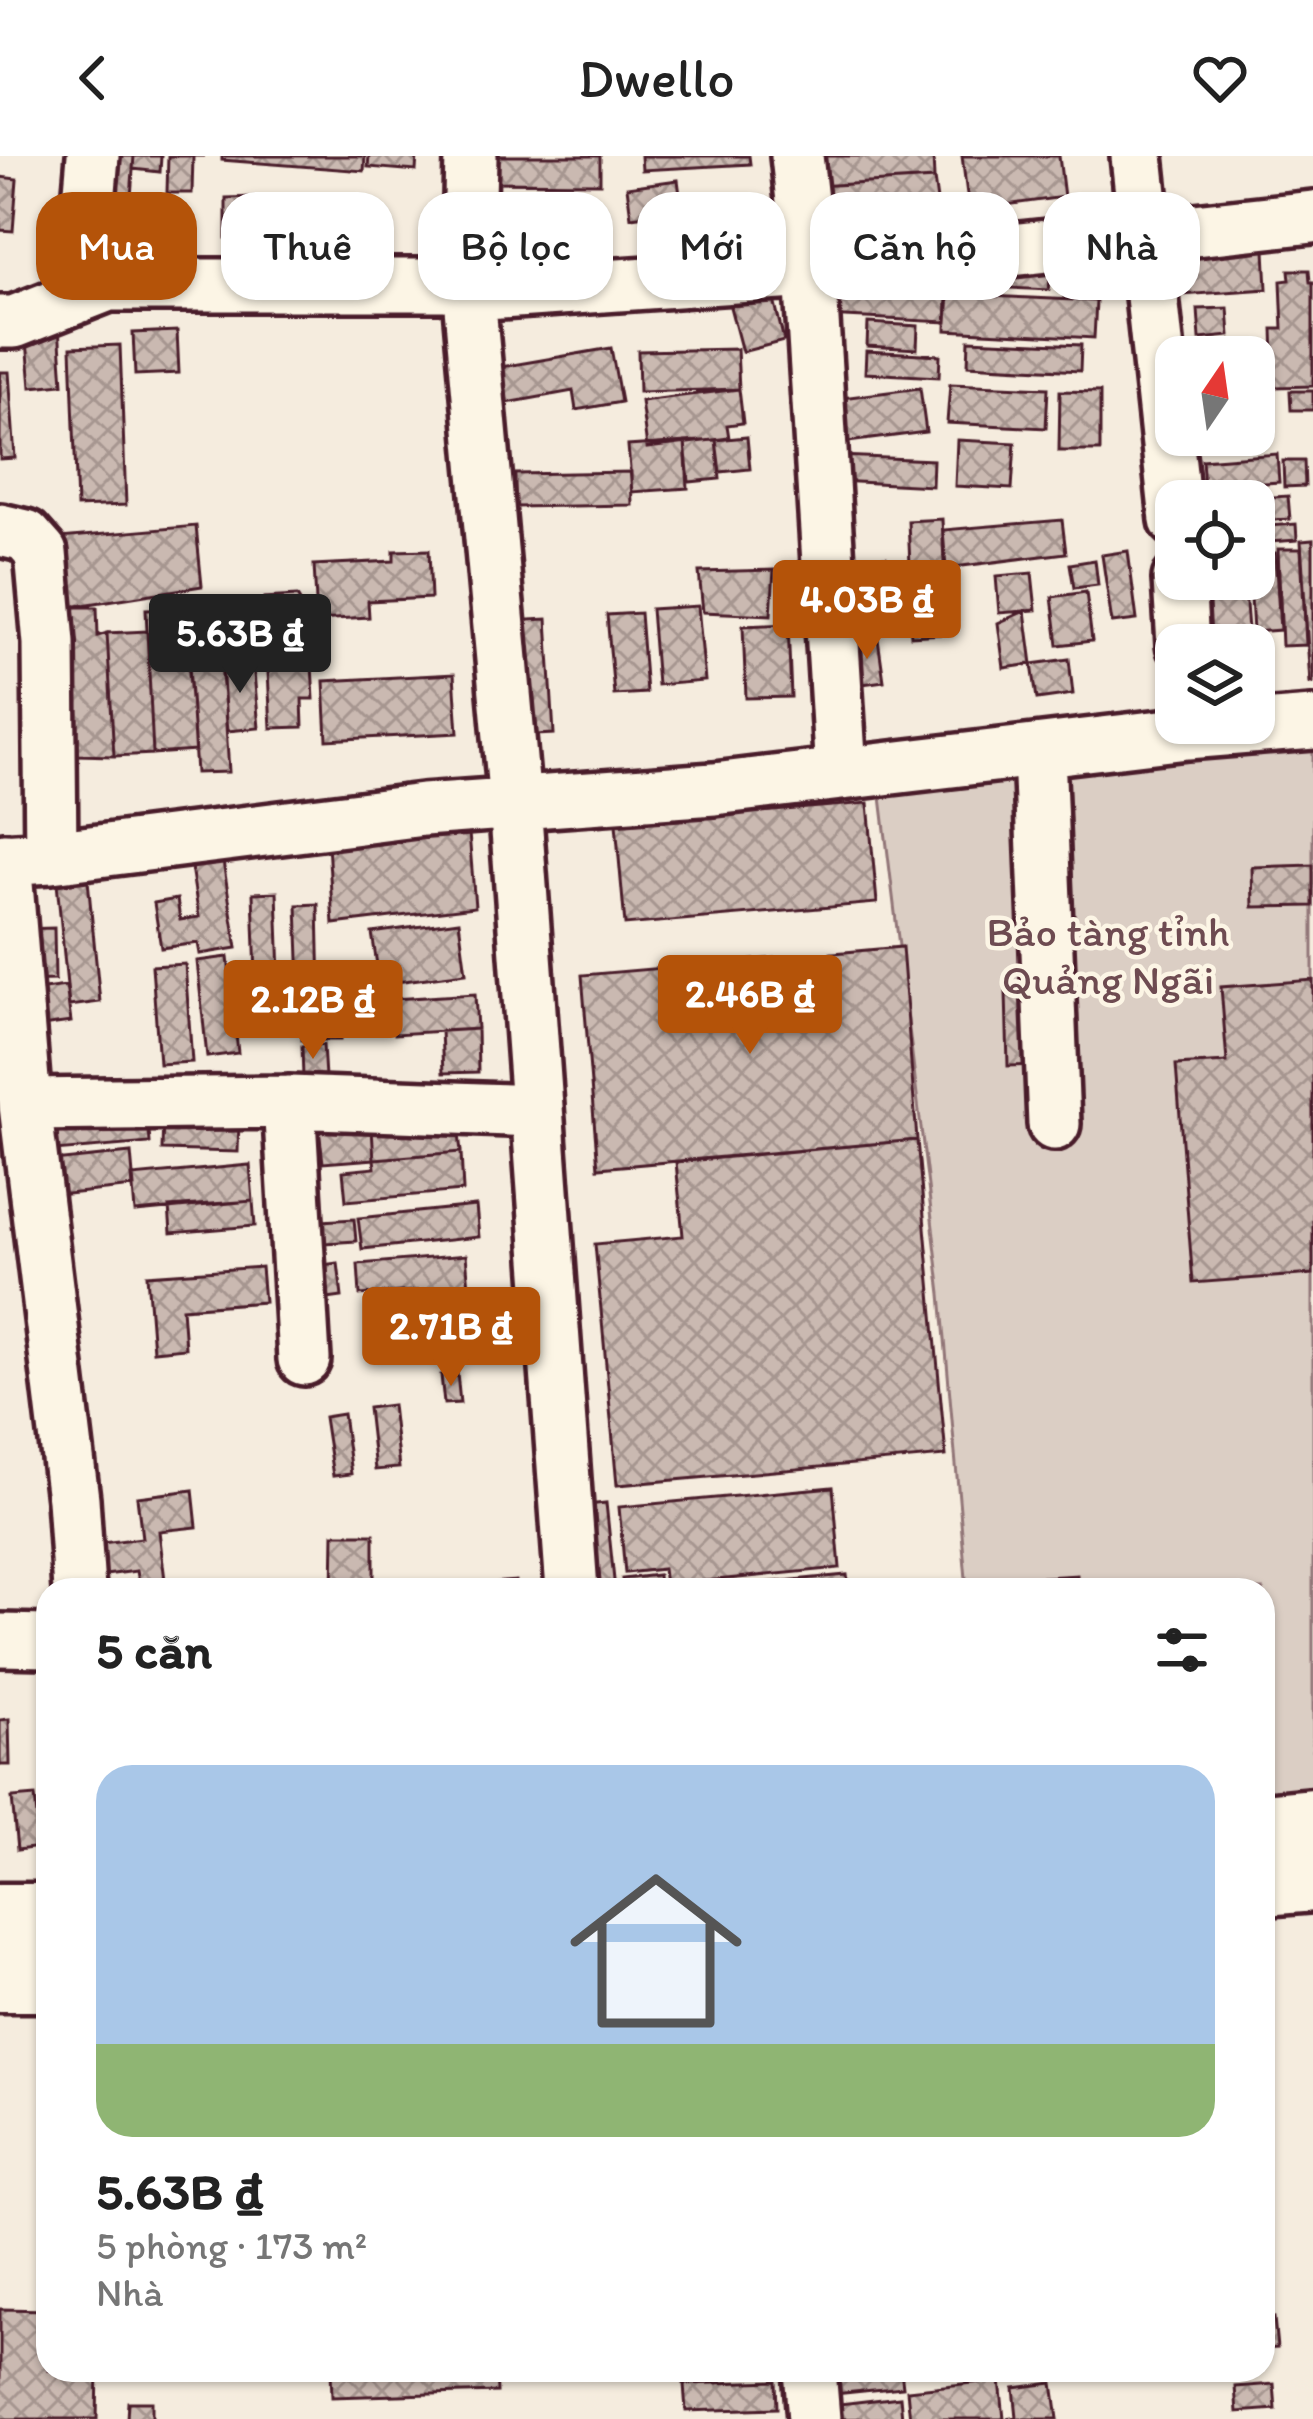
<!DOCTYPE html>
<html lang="vi">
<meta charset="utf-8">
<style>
:root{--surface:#fff;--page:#f6f6f6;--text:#222;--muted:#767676;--line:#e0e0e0;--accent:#b45309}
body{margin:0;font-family:Itim,sans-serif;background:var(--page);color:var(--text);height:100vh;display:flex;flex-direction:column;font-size:45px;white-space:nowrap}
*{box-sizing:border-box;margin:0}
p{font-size:39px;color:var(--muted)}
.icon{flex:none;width:66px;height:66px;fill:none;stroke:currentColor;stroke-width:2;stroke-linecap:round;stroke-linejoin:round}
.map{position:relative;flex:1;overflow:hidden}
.panel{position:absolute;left:36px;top:1422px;width:1239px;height:804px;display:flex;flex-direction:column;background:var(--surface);border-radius:36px;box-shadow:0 3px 9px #0004}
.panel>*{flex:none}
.banner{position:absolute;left:36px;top:36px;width:1242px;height:108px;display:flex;gap:24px}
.needle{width:78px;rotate:13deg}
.controls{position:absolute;left:1155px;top:180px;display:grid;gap:24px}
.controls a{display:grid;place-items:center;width:120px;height:120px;border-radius:24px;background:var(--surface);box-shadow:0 3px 9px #0004;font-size:60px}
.price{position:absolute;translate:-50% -102px;padding:0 27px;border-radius:12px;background:var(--accent);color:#fff;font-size:39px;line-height:78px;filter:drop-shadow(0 3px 6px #0008)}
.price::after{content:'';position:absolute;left:50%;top:72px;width:36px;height:27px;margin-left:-18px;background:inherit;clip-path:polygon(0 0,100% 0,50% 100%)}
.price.on{background:#222;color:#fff}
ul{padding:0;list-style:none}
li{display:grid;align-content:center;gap:24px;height:636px;padding:0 60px}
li+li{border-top:3px solid var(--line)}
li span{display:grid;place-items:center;height:372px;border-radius:36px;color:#555}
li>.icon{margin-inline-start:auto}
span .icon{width:216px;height:216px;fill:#fffc;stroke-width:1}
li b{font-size:51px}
h2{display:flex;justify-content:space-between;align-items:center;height:144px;padding:0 60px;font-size:51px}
.chip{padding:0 42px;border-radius:36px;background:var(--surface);box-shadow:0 3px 9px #0004;font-size:42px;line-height:108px}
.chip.on{background:var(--accent);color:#fff}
header{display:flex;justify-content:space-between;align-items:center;height:156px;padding:0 60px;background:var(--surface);font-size:54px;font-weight:600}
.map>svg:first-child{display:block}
</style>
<header><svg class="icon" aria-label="back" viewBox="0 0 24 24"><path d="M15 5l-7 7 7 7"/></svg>Dwello<svg class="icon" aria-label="heart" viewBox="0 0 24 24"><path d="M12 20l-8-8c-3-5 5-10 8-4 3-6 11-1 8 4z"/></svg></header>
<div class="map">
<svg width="1313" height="2263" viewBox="0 0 1313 2263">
<defs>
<pattern id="building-cross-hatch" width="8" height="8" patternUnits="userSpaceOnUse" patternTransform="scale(3)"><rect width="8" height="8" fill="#cab9b1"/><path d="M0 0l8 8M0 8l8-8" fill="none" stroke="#a69690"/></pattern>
</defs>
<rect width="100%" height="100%" fill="#f5ecde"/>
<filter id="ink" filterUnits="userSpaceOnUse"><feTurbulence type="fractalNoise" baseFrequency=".00833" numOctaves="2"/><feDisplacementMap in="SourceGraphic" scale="24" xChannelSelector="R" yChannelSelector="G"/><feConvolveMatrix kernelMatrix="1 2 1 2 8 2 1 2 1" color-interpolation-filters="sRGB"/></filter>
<g filter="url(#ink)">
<path fill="#dbcec4" stroke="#927678" stroke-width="3" d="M1313,567V1645L1263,1649V1434H967L941,1138L878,616Z"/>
<path fill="url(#building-cross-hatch)" stroke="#4a1f2b" stroke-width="3" d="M102,0H134L128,83L94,79Z
M134,0H161L160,16L133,13Z
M168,0H205H193L192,37H167Z
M222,0H365L364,15L222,4Z
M369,0H417L416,15L368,11Z
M480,0H600V27L480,26Z
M641,0H749L750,8L642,14Z
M809,0H933L934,23L818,30Z
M962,0H1059L1064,41L969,54Z
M0,21L17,23L13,75L0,74Z
M934,23L940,66L819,71L818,30Z
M678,24L682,54L631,61L627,31Z
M258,41L257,82H226V42Z
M131,47L166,49L165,66L130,65Z
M258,50L287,52L285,89L256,88Z
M485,70H602V97H485Z
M1265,94L1267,133L1168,140L1166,100Z
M1066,96L1100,98L1098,142L1064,140Z
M995,108L1051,113L1049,134L990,131Z
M1289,114H1309L1310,126H1313V230L1275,231L1273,173H1283L1281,125L1290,124Z
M827,130L949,137L947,166L825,160Z
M772,136L784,185L742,196L729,147Z
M947,138L1096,145L1094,182L946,174Z
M1228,152L1230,180L1200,183L1198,153Z
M868,167L918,170L917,193L867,190Z
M59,171L63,228L31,231L26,173Z
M177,175L179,217L135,219L133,177Z
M969,184L1081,189L1080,215L968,209Z
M120,189L126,349L77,351L71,191Z
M1246,190V201H1176L1165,194Z
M611,192L621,246L576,254L573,235L507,247L501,211Z
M737,193L739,233L639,236L638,195Z
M866,195L940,199L939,221L865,217Z
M1269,195L1272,218L1254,220V201L1249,197Z
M0,216H9L15,302L0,303Z
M950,228L1048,232L1046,272L947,267Z
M920,232L926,276L832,288L826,244Z
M739,233L743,267L727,269L729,282L647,292L641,245Z
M1060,235L1100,236V295H1059Z
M1290,235H1313V254H1291Z
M747,281L750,313L720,316L716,284Z
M716,284L720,323L689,326L685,286Z
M957,284L1015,287L1012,333L955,330Z
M685,286L688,332L632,336L628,290Z
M1277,298L1279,326L1204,331L1202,304Z
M839,300L933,304L932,330L838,325Z
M1283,305H1304L1305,330L1284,331Z
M631,316L632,349L515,351V318Z
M1288,340L1290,363L1257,365L1255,342Z
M942,363L945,429L911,431L908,365Z
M1062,364L1066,397L946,412L943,374Z
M1296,368L1297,384L1254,387V371Z
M196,370L202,430L70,451L59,382Z
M1313,384V527H1310L1301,385Z
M1278,393H1301L1306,489L1282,490Z
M429,394L431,442L368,445L369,461L317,464L314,409L394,405V395Z
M1128,395L1137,464L1112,467L1102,399Z
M1275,397L1280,474L1253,476L1250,423H1254V398Z
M886,401L891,472L842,476L836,405Z
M1095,404L1098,429L1074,432L1070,408Z
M774,414L771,459L703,456L699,416Z
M1032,417L1036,454L999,457L996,420Z
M1182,423H1244L1248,474L1221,477L1222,489H1186Z
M1086,436L1092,485L1058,489L1052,441Z
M297,440L309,460L314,543H302L303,571L271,572L264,442Z
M939,440L942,478L911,480L908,442Z
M698,450L705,525L657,529L651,453Z
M70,451H97L98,480L107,477L114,600L77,599L68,497Z
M184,452L195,595L153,598L146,453Z
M1025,455L1032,508L1004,512L998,467Z
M640,457L646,537L614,539L607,459Z
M219,460L229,616L196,617L186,462Z
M547,463L554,578L517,580L511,465Z
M788,468L791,541L746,542L743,470Z
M147,475L153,598L114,600L107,477Z
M878,483L884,525L855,529L849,487Z
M1069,503L1073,538L1037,543L1032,508Z
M253,506L259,572L227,575L221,508Z
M454,518L458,577L327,584L324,525Z
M868,647L877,747L625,769L616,668Z
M469,677L475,751L333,768L328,688Z
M220,687L237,792L200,798L198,787L161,792L154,747L177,743L180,764L199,761L188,692Z
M1313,709V750L1253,751L1252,711Z
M87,714L100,846L69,850L56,717Z
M277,736L282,875L258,876L253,737Z
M318,748L321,884H302L297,749Z
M459,765L466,817L380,828L372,777Z
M54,772L55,824L19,825V773Z
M902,791L917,984L598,1012L582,819Z
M228,801L238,897L207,901L197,805Z
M185,808L192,906L159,908L152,810Z
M322,824L341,825L340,884H321Z
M1313,824V1118L1193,1127L1176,909L1227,906L1221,831Z
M66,830L71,866L34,871L29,835Z
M1039,835L1041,909L1008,910L1006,836Z
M475,838L477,873L395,878L393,843Z
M477,873L478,916L443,917L441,875Z
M323,889L325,921L303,922L302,890Z
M147,951L150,987L55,995L52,959Z
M456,952L461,996L374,1003L371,959Z
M371,959L374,1003L323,1007L318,964Z
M163,961L239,963L238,996L162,994Z
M917,984L946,1300L617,1329L595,1088L683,1080L676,1006Z
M461,996L463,1035L346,1045L343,1015L375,1012L374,1003Z
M131,997L134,1031L38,1041L34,1007Z
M250,1009L253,1045L135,1056L132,1020Z
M253,1045L255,1070L171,1077L169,1051Z
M476,1050L479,1081L362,1093L358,1062Z
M354,1063L356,1085L307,1088L304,1066Z
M466,1099L469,1131L360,1139L358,1108Z
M338,1107L342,1141L306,1146L300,1112Z
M261,1111L264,1146L182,1152L185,1192L153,1195L147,1119Z
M457,1217L460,1247L444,1248L441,1219Z
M392,1249L399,1312L375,1314L368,1252Z
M343,1258L351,1318L333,1320L324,1261Z
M833,1331L840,1412L665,1429L663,1413L625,1417L619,1351Z
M193,1334L197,1371L159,1375L165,1424L139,1427L137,1415L97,1420L94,1388L142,1382L137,1341Z
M606,1347L615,1434H585L577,1350Z
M334,1378H374V1434H333Z
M658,1419L659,1434H623L622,1423Z
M847,1419L849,1434H690Z
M1077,1419L1078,1434H1012L1011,1423Z
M516,1425L517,1434H418V1432Z
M9,1563L10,1609H0V1564Z
M35,1640L40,1691L17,1694L12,1642Z
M0,2153L48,2154V2214H98L97,2263H0Z
M1274,2162L1277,2192L1263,2193V2163Z
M331,2214H496L497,2236L332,2241Z
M821,2214H901L903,2231L824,2239Z
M1000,2224L1004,2263H910L907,2234Z
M776,2225L777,2252L686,2255L684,2228Z
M1053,2227L1058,2263H1006L1017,2261L1014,2232Z
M1274,2228L1276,2253L1237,2256L1235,2231Z
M900,2241L902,2262L824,2263L822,2250Z
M128,2246H152V2263H127Z"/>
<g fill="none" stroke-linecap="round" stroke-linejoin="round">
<g stroke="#4a1f2b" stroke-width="60">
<path id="minor" d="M471,0L468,129L515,647L572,1434
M797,0L810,116L841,617
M1137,0L1176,364
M81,139L93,0
M471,139L810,116L1313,61
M0,166H14L108,129H468
M0,374L26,380L41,397L49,487L51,701
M1179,423L1183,489
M1039,597L1054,968
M5,703L25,949L73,1343L79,1434
M0,704L51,701L423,654L714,633L1187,577L1313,567
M289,946L304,1203
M25,949L289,946L535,955
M0,1484L48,1485
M810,2214L814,2263"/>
</g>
<g stroke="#4a1f2b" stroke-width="75">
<path id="major" d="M1263,1671L1313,1666
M1263,1726L1313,1722
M0,1761H48
M0,1822H48"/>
</g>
<use href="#minor" stroke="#fcf5e5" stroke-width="51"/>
<use href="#major" stroke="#fcf5e5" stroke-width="66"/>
</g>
</g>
<g text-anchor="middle" stroke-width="9" stroke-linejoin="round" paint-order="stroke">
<g font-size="42" fill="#6e4b51" stroke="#fcf5e5">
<text x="1108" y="790">Bảo tàng tỉnh<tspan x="1108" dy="48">Quảng Ngãi</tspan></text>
</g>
</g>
</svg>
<div class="controls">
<a><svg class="needle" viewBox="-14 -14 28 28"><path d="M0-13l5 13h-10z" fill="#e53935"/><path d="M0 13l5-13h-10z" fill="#767676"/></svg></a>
<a><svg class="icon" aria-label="locate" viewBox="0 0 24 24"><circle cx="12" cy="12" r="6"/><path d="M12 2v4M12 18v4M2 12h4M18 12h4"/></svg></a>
<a><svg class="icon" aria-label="layers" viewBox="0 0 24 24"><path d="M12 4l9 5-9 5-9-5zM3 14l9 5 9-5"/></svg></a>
</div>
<b class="price" style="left:867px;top:506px">4.03B ₫</b>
<b class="price on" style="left:240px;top:540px">5.63B ₫</b>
<b class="price" style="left:750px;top:901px">2.46B ₫</b>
<b class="price" style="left:313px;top:906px">2.12B ₫</b>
<b class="price" style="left:451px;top:1233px">2.71B ₫</b>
<div class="banner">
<a class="chip on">Mua</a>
<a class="chip">Thuê</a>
<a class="chip">Bộ lọc</a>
<a class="chip">Mới</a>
<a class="chip">Căn hộ</a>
<a class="chip">Nhà</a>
</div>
<section class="panel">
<h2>5 căn<svg class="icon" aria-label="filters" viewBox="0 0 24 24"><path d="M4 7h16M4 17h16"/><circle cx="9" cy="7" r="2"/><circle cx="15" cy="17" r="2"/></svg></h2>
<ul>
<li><span style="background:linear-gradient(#a9c7e8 75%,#8fb573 0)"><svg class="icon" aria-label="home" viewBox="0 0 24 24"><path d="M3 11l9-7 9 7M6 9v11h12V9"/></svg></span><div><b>5.63B ₫</b><p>5 phòng · 173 m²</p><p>Nhà</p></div></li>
</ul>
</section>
</div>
